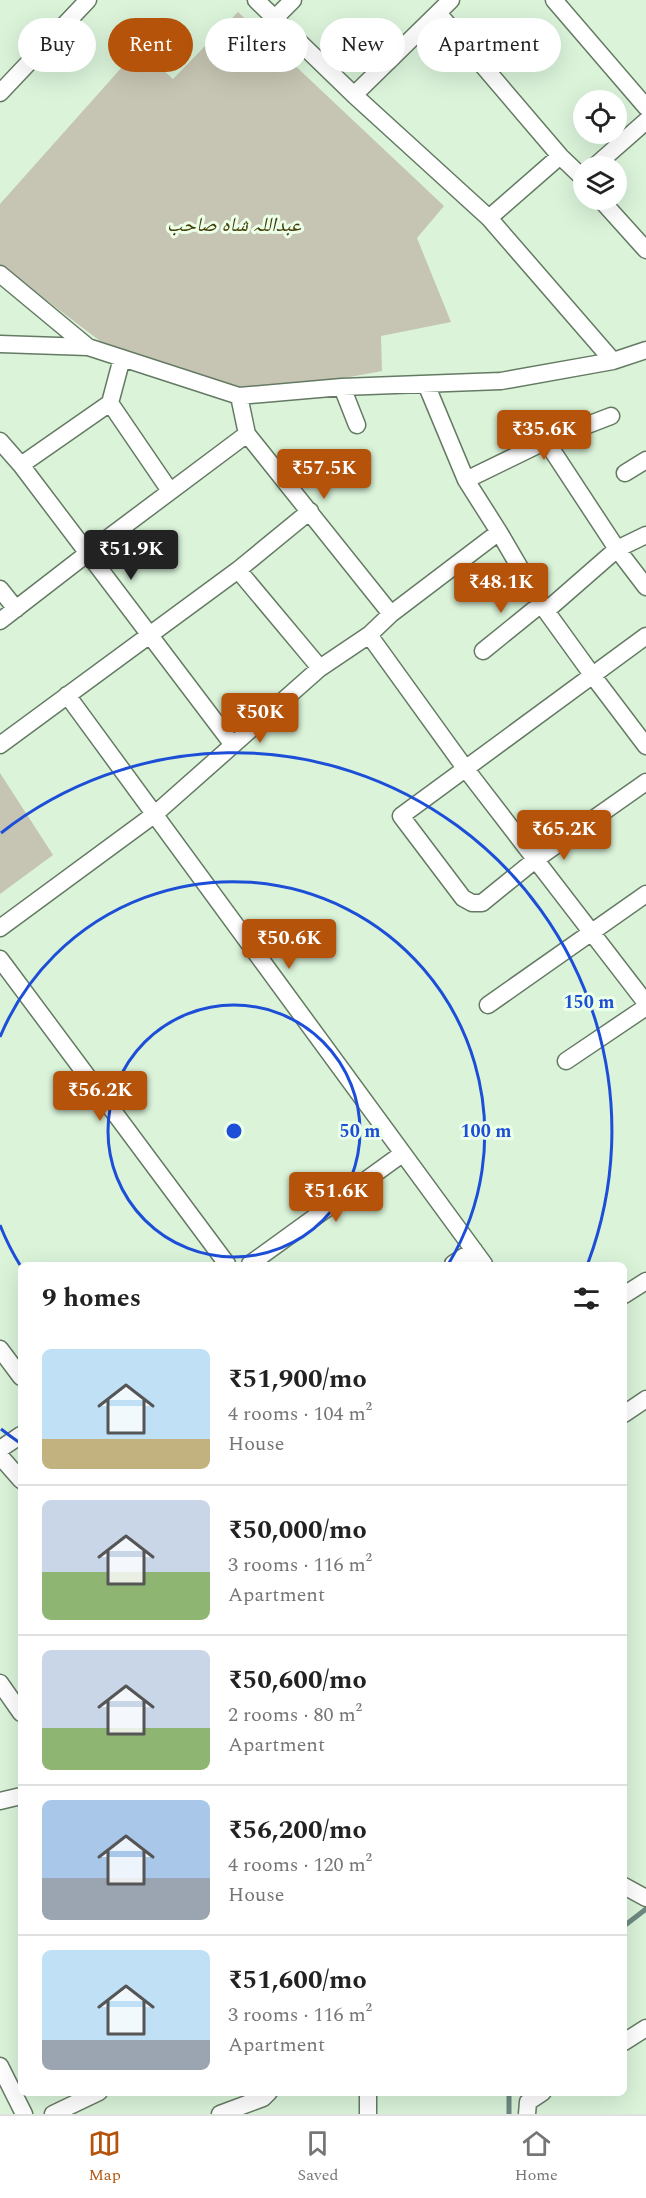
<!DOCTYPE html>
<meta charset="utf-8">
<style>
:root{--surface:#fff;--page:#f6f6f6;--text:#222;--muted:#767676;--line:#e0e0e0;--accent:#b45309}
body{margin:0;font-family:Spectral,"Noto Naskh Arabic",serif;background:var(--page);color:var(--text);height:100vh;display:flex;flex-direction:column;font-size:22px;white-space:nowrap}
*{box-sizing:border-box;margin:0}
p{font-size:20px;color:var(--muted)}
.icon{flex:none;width:33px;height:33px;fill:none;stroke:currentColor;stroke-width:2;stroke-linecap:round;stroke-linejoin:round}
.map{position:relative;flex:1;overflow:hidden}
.side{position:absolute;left:18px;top:1262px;width:609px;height:834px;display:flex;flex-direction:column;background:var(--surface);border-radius:9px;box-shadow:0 6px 24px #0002}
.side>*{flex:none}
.banner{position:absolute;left:18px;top:18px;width:610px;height:54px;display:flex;gap:12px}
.fabs{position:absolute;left:573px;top:90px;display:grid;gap:12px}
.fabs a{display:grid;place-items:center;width:54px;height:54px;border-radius:50%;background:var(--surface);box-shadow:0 6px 24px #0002;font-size:30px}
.price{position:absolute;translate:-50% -51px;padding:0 14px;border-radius:6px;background:var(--accent);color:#fff;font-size:20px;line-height:39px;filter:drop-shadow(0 2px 3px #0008)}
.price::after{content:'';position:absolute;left:50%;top:36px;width:18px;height:14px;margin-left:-9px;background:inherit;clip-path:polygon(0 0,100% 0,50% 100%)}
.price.selected{background:#222;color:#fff}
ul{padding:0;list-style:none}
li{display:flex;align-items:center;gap:18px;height:150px;padding:0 24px}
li+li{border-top:2px solid var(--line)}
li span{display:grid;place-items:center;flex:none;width:168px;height:120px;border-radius:9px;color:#555}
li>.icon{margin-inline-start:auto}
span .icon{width:72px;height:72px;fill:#fffc;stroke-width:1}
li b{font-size:26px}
h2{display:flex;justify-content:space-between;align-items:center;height:72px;padding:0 24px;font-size:26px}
.chip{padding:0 21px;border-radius:27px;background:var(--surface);box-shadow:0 6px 24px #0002;font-size:21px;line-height:54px}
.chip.selected{background:var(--accent);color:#fff}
.menu{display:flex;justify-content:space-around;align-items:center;height:84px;border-top:2px solid var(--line);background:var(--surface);font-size:16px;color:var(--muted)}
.menu a{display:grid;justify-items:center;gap:3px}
.menu .selected{color:var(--accent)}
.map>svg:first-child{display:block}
</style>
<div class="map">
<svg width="646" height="2114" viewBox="0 0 646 2114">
<rect width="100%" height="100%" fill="#daf3d9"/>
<path fill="#c6c4b2" d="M238,12L444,206L417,238L451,322L381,336L382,371L279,390L238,391L108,347L0,265V204L139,48L173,79Z
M0,773L53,855L0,894Z"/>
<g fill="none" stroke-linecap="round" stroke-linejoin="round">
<path stroke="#6e8983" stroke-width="5" d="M624,1926L646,1909
M509,2114V2092"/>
<g stroke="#647a63" stroke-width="19">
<path id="street" d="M256,0L354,95
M451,0L354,95L489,218L613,361
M554,0L646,107
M438,13L560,156
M274,19L293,0
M0,93L88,0
M595,166L646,121
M601,200L646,250
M489,218L560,156L584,179
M0,274L88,347L239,396L342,387L501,381L613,361L646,350
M0,344L88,347
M122,358L110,403L170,491
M426,384L466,480L499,532L541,604L593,676L646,746
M342,387L357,425
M239,396L247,434L391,614
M0,441L21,465L233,745
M546,441L617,549L646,587
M21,465L110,403
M625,473L646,460
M466,480L546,441L611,416
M238,570L310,511
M0,589L16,609
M546,611L617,549L646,535
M0,621L88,553L247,434
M369,635L465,768L646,1003
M646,636L401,816L463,898L472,903H482L535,860L646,782
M483,651L541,604
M67,695L484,1264
M0,745L238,570L320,668
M0,928L155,814L320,668L369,635L391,614L499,532
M0,959L227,1264
M488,1005L646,894
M566,1061L646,1007
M250,1264L402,1154
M453,1264L474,1250
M624,1295L646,1281
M0,1349L21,1377
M624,1414L646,1399
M0,1449L21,1435
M0,1456L21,1480
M0,1683L21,1713
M0,1801L21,1796
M624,1886L646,1898
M624,2042L646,2028
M0,2066L24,2114
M53,2114L99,2092
M220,2114L263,2098L269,2092
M368,2114V2092
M527,2114L528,2102L543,2092"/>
</g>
<use href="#street" stroke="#fff" stroke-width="16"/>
</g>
<g fill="none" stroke="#1d4ed8" stroke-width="3">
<circle cx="234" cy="1131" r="126"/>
<path d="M20 1265A252 252 0 0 1 0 1225M0 1037A252 252 0 1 1 449 1263"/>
<path d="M20 1443A378 378 0 0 1 1 1429M1 833A378 378 0 0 1 588 1263"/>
</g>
<g text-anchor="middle" stroke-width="6" stroke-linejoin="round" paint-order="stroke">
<g font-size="20" font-style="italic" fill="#433c05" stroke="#ebffe9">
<text x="234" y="231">عبداللہ شاہ صاحب</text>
</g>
</g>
<circle cx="234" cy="1131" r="9" fill="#1d4ed8" stroke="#ebffe9" stroke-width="3"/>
<g font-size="18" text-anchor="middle" font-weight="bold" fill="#1d4ed8" stroke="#ebffe9" stroke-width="6" stroke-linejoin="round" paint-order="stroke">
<text x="589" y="1008">150 m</text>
<text x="360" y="1137">50 m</text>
<text x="486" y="1137">100 m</text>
</g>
</svg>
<div class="fabs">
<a><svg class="icon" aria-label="locate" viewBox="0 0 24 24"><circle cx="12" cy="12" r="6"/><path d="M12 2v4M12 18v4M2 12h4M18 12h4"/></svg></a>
<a><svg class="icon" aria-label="layers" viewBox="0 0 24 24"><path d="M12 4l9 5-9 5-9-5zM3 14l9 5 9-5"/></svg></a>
</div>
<b class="price" style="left:544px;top:461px">₹35.6K</b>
<b class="price" style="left:324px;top:500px">₹57.5K</b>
<b class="price selected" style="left:131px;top:581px">₹51.9K</b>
<b class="price" style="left:501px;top:614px">₹48.1K</b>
<b class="price" style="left:260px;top:744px">₹50K</b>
<b class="price" style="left:564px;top:861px">₹65.2K</b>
<b class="price" style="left:289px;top:970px">₹50.6K</b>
<b class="price" style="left:100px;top:1122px">₹56.2K</b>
<b class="price" style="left:336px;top:1223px">₹51.6K</b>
<div class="banner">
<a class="chip">Buy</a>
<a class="chip selected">Rent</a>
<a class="chip">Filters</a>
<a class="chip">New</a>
<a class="chip">Apartment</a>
</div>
<section class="side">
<h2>9 homes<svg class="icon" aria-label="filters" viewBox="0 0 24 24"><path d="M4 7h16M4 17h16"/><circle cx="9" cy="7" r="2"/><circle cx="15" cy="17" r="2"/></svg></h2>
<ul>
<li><span style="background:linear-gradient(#bfe0f5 75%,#c2b280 0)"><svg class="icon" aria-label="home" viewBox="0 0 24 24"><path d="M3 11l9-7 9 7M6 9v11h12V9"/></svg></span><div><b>₹51,900/mo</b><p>4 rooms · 104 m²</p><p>House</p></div></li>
<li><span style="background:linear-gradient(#c9d6e8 60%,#8fb573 0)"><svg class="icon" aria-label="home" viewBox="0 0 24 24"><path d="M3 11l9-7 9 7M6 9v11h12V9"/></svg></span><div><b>₹50,000/mo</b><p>3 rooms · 116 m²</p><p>Apartment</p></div></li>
<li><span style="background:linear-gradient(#c9d6e8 65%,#8fb573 0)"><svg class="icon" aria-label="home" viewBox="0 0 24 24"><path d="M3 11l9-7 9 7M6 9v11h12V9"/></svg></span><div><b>₹50,600/mo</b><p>2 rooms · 80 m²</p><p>Apartment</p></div></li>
<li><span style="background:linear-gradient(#a9c7e8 65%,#9aa5b1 0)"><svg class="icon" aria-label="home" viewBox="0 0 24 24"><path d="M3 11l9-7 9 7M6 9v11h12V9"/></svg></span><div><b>₹56,200/mo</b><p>4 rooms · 120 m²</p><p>House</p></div></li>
<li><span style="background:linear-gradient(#bfe0f5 75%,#9aa5b1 0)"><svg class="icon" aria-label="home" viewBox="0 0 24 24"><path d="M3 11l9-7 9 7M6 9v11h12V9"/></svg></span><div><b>₹51,600/mo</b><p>3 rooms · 116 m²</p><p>Apartment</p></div></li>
</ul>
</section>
</div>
<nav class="menu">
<a class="selected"><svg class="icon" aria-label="map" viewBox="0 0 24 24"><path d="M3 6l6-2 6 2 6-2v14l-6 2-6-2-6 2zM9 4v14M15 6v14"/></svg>Map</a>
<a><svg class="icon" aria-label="saved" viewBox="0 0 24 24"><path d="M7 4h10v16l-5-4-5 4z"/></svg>Saved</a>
<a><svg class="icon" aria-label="home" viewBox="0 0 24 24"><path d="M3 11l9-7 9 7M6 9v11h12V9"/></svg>Home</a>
</nav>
